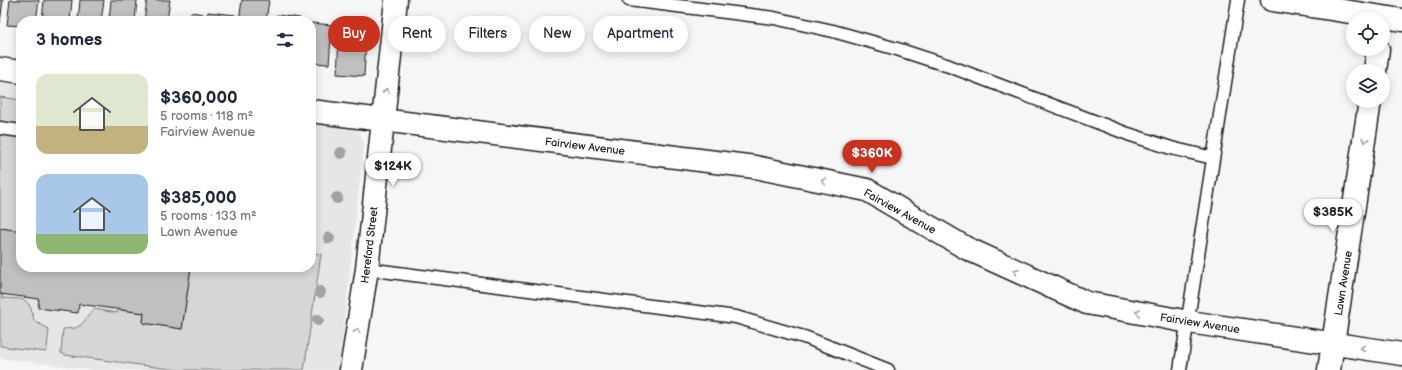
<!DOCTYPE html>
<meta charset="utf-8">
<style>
:root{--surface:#fff;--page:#f6f6f7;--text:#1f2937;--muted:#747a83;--accent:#c8321e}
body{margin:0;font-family:"Balsamiq Sans",sans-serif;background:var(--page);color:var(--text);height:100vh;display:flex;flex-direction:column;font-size:15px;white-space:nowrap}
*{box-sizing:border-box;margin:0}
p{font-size:13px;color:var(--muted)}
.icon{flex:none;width:22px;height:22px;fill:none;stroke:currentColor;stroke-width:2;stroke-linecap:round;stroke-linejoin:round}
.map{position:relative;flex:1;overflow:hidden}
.details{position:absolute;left:16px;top:16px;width:300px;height:256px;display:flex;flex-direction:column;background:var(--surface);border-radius:16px;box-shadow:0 2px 10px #0003}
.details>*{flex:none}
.banner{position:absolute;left:328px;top:16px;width:380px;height:36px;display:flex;gap:8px}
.controls{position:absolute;left:1346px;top:12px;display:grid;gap:8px}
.controls a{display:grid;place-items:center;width:44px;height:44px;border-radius:50%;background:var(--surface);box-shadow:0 2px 10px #0003;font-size:20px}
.price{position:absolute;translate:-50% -34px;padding:0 9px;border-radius:14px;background:#fff;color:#222;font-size:13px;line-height:26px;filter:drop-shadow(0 1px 2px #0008)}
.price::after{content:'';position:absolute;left:50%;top:24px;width:12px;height:9px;margin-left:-6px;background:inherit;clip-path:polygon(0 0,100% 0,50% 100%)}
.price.current{background:var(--accent);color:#fff}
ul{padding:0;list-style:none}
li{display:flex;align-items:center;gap:12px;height:100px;padding:0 20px}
li span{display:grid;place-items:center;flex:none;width:112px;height:80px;border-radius:12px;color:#555}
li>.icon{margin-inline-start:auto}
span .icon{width:48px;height:48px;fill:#fffc;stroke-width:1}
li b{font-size:17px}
h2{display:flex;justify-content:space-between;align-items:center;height:48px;padding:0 20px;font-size:17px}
.pill{padding:0 14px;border-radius:18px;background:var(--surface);box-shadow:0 2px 10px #0003;font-size:14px;line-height:36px}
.pill.current{background:var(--accent);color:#fff}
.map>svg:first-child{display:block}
</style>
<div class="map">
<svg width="1402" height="370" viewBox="0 0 1402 370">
<rect width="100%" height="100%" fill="#f6f6f6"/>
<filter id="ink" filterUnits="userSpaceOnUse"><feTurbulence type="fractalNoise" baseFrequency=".025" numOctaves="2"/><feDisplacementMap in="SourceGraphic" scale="8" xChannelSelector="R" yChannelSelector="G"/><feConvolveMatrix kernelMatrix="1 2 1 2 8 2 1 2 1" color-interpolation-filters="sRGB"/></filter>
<g filter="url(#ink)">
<path fill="#e6e6e6" d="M0,83L21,86V267H311V123L353,128L361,134L364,143L339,370H94L0,358Z"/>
<path fill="#d6d6d6" stroke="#797979" d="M0,97L21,100V231L0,228Z
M311,253L321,254L304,370H178L65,355L61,353L63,329L75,328L81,325L94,309L117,313L118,310L144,313L143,323L182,329L191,267H311Z
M0,294H3L2,298C25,300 29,295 34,321L49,329L47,349L45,352L0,346Z"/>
<path fill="#c0c0c0" stroke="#1c1c1c" d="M0,0H3L0,23Z
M10,0H39L36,21H21V26L7,25Z
M44,0H72L70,21H42Z
M80,0H104L101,21H78Z
M111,0H137L135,21H109Z
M147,0H170L167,21H144Z
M242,0H269L266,21H239Z
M191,12L203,14L202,21H174V18L190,20Z
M208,12L235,15L234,21H207Z
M277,15L300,18V21H276Z
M340,20L367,22L364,76L337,74Z
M311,23L332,25L329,64L311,63Z
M0,228L21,231V267H191L182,329L143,323L144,313L79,304L78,313L38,308L39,299L0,294Z"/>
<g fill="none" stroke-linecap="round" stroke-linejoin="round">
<g stroke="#1c1c1c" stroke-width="15">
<path id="service" d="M629,0L774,18L833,31L897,49L949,66L1128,134L1171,148L1213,158
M0,128L21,131
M367,269L736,317L807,338L888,370
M1180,370L1238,0"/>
</g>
<g stroke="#1c1c1c" stroke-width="25">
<path id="minor" d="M1272,0L1402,20
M0,69L21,72
M1375,71L1378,49
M311,111L755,167L867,190L966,248L1087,303L1189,322L1402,354
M351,370L367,269L396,0
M1329,370L1370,101"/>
</g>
<use href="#service" stroke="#fff" stroke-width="12"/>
<use href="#minor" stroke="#fff" stroke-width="22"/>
</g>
<g fill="#a2a2a2">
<circle cx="341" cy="153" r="6"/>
<circle cx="337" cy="198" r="6"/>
<circle cx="329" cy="238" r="6"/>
<circle cx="320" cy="292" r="6"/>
<circle cx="318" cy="320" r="6"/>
</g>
<defs><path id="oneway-chevron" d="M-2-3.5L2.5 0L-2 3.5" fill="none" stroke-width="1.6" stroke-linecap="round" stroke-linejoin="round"/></defs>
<g stroke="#999">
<use href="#oneway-chevron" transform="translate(386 91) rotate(-84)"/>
<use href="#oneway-chevron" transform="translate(1365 140) rotate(99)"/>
<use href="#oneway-chevron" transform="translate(824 181) rotate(-168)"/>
<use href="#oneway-chevron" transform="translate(1016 271) rotate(-155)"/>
<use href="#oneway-chevron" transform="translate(1138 312) rotate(-170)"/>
<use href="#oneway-chevron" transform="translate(357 331) rotate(-81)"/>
<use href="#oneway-chevron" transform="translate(1363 348) rotate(-171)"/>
</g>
</g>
<g text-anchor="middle" stroke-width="3.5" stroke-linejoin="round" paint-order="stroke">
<g font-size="11" fill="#1c1c1c" stroke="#fff">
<text transform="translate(585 146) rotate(7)" y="4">Fairview Avenue</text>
<text transform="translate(900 211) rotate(29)" y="4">Fairview Avenue</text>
<text transform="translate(369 245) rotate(-83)" y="4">Hereford Street</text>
<text transform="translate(1343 283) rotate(-81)" y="4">Lawn Avenue</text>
<text transform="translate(1200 323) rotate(9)" y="4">Fairview Avenue</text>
</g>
</g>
</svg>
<div class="controls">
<a><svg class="icon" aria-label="locate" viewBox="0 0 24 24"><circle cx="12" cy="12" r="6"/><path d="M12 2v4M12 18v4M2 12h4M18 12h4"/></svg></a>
<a><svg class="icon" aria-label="layers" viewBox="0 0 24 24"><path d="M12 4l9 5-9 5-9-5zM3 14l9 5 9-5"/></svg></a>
</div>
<b class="price current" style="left:872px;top:174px">$360K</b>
<b class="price" style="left:393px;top:187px">$124K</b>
<b class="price" style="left:1333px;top:233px">$385K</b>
<div class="banner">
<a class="pill current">Buy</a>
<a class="pill">Rent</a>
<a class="pill">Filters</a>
<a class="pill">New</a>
<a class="pill">Apartment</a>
</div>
<section class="details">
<h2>3 homes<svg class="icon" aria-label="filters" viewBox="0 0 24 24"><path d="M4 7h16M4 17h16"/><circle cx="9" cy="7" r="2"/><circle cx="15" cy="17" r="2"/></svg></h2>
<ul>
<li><span style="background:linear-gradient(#dfe7d0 65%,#c2b280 0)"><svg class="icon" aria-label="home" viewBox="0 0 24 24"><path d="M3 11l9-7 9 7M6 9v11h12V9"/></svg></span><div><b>$360,000</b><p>5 rooms · 118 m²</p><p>Fairview Avenue</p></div></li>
<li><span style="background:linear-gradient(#a9c7e8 75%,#8fb573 0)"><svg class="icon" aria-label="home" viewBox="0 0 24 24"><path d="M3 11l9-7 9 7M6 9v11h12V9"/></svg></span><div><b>$385,000</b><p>5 rooms · 133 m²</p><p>Lawn Avenue</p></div></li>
</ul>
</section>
</div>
